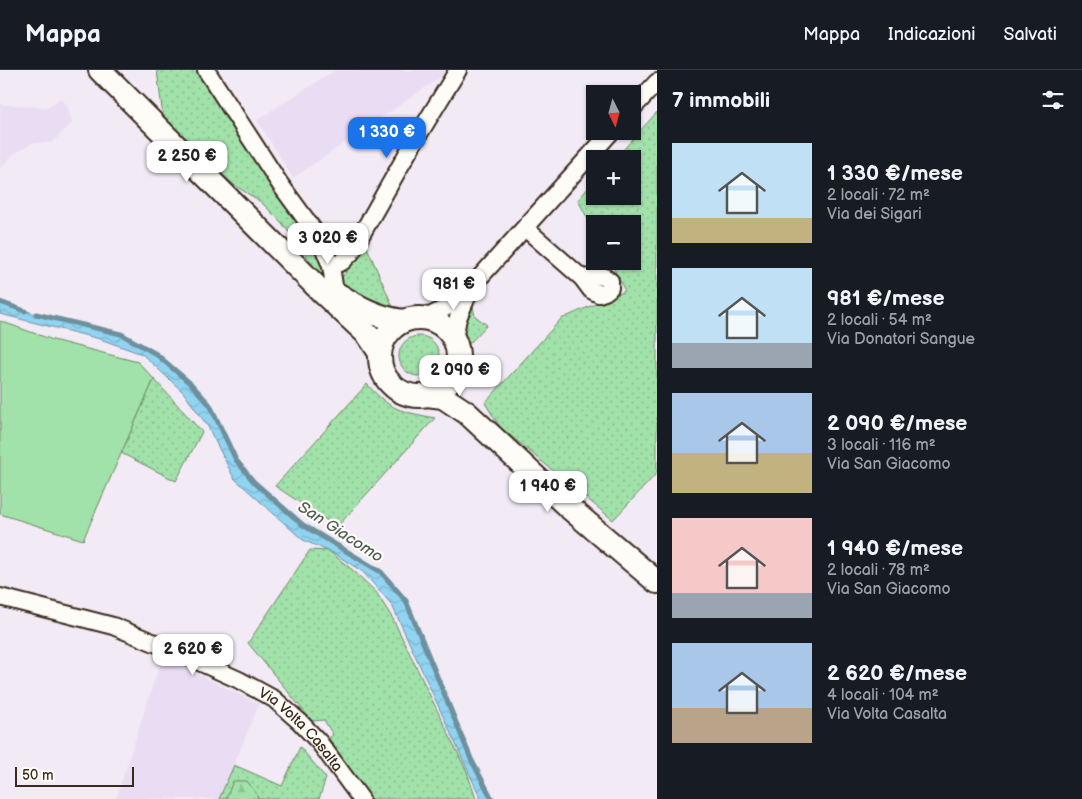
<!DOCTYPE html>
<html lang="it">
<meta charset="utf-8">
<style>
:root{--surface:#171b24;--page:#20242c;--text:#f1f3f6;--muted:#9ea1a6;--line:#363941;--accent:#1a73e8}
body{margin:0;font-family:"Balsamiq Sans",sans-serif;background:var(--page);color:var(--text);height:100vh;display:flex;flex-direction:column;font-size:19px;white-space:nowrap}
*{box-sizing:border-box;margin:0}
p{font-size:16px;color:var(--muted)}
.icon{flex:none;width:28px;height:28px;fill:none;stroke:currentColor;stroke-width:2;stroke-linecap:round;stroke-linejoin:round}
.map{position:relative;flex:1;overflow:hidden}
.side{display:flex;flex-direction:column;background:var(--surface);width:425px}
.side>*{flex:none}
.needle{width:32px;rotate:174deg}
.fabs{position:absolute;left:586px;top:15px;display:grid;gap:10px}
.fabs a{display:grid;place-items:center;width:55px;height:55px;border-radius:0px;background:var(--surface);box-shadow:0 1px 4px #0004;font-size:25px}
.scale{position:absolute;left:15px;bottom:12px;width:119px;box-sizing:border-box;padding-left:5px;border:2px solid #3b2a1e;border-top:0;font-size:14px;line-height:18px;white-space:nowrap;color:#3b2a1e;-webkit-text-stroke:4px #fdfcf7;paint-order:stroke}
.price{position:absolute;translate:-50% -42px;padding:0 11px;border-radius:10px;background:#fff;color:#222;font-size:16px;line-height:32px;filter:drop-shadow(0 1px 2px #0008)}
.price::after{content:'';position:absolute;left:50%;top:30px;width:15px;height:11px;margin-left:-8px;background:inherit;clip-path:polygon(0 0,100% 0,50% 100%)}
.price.current{background:var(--accent);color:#fff}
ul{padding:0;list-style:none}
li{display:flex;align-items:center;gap:15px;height:125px;padding:0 15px}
li span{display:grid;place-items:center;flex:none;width:140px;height:100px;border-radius:0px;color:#555}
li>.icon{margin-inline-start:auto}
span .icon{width:60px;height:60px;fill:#fffc;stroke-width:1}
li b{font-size:21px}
h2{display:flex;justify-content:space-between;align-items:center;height:60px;padding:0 15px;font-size:21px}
header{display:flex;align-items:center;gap:30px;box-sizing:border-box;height:70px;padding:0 25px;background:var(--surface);border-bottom:1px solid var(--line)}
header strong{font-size:24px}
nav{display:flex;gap:28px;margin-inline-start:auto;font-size:18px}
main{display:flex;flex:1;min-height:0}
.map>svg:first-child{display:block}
</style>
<header>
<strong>Mappa</strong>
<nav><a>Mappa</a><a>Indicazioni</a><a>Salvati</a></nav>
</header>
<main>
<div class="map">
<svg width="657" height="729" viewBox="0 0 657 729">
<defs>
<pattern id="grass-dots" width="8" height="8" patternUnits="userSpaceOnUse" patternTransform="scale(1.25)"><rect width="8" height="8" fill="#a1e1aa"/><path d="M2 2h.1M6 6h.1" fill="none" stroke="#8cc192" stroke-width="1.8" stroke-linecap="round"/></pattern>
<pattern id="forest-firs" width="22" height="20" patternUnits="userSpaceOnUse" patternTransform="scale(1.25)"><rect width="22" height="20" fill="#a1e1aa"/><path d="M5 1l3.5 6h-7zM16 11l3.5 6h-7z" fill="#8cc192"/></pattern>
<pattern id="water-waves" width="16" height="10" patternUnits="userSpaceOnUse" patternTransform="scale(1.25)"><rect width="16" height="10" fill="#90d4f2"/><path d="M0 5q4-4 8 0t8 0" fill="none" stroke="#7db6cf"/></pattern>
</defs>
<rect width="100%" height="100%" fill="#f2eaf5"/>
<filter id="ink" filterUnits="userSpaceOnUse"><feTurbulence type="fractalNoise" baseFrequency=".02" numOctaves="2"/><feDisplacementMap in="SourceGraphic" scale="10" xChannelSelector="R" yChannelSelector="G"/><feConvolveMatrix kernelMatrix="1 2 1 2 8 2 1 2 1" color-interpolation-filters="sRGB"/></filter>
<g filter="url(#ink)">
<path fill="#eaddf3" d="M335,0H451L293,108L257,50Z
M60,28L67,35L72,53L51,73H32L14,84L0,98V34L48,38Z
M162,587L259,634L234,695L219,729H116Z"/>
<path fill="url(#grass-dots)" stroke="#6e8664" d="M157,0H196C222,40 248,82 275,122C295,151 319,169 324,206L314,198L301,178L282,153L261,132L234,115L163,47Z
M657,42V403L613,450L500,357L485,333L561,249L625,221L610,191H632V154H595V163L578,130L595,110V126H632V89H615Z
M366,175L393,237L381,240L344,219L340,210Z
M473,237L475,246L487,255L466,277L464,256Z
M399 286a20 20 0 1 1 40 0a20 20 0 1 1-40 0Z
M154,309L202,362L176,411L121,383Z
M367,314C391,341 400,341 435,348L337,457L275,416Z
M310,480L329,481L355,502L376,522L393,549L467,702L476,729H371L340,690L329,668L333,665L324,650L312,651L248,573Z
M300,677L326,708L319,729H219L234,695L282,716Z"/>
<path fill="url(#forest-firs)" stroke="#6e8664" d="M233,711H247L256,723L258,729H226Z"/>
<path fill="#a1e1aa" stroke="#6e8664" d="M0,251L53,270L138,292L154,309L83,470L0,444Z"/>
<path fill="url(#water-waves)" stroke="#6e909d" d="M0,232L45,247L121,264L156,284L191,314L210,335L236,390L254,412L303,455L381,502L406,531L471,689L492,729H481L392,535L363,502L335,484L303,470L234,408L207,355L183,322L142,284L100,269L0,244Z"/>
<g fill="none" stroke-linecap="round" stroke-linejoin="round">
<path stroke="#6e909d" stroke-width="5" d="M0,232L25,241
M36,244L121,264L156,284L191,314L210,335L236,390L254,412L303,455L381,502L406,531L471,689L492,729"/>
<g stroke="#3b2a1e" stroke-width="20">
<g id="street">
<path d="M206,0L280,114L320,169L331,196L335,222"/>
<path d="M632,39L657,12"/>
<path d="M525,158L582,208L591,220L599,224L605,222L610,218V211L603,206L582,208"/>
<path d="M331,196L342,192L351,183L411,77L458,0"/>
<path d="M426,248L451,235L472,216L612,61"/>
<path d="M454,269L458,248L470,220"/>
<path id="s1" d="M0,527L113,556L177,582L239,610L274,629L300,652L319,672L361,729"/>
</g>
</g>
<g stroke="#3b2a1e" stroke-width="26">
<path id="secondary" d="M100,0L323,223L368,265L380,283
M339,225C360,238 379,248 404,251
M380 287a39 39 0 1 1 78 0a39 39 0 1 1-78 0Z
M427,325L443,327L467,343L566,435L657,512"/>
</g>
<use href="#street" stroke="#fdfcf7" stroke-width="16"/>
<use href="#secondary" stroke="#fdfcf7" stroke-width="22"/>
</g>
</g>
<g text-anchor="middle" stroke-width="4.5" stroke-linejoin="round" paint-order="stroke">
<g font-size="15" fill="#3b2a1e" stroke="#fdfcf7">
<text dy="5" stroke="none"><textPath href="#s1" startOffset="334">Via Volta Casalta</textPath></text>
</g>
<g font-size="16" font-style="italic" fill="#545d5e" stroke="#fdfcf7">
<text transform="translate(341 461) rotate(33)" y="6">San Giacomo</text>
</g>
</g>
</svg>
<div class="fabs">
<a><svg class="needle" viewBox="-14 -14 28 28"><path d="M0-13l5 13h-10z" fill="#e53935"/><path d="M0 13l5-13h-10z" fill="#9ea1a6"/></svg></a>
<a>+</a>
<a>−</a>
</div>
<div class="scale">50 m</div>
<b class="price current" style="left:387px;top:89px">1 330 €</b>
<b class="price" style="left:187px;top:113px">2 250 €</b>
<b class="price" style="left:328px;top:195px">3 020 €</b>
<b class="price" style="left:454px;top:241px">981 €</b>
<b class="price" style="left:460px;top:327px">2 090 €</b>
<b class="price" style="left:548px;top:443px">1 940 €</b>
<b class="price" style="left:193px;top:606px">2 620 €</b>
</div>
<section class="side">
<h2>7 immobili<svg class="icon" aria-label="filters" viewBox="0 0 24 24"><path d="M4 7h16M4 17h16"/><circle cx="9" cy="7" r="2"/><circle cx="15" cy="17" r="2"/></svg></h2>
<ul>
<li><span style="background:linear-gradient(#bfe0f5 75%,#c2b280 0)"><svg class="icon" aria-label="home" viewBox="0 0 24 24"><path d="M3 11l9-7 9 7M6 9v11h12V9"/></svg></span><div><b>1 330 €/mese</b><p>2 locali · 72 m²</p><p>Via dei Sigari</p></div></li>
<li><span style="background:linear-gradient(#bfe0f5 75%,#9aa5b1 0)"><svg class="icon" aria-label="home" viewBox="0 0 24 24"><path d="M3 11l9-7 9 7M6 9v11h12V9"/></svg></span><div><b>981 €/mese</b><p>2 locali · 54 m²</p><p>Via Donatori Sangue</p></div></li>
<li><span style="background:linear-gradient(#a9c7e8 60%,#c2b280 0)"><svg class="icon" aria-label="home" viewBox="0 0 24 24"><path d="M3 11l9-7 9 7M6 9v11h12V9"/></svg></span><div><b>2 090 €/mese</b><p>3 locali · 116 m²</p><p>Via San Giacomo</p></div></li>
<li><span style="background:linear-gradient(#f6c9c9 75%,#9aa5b1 0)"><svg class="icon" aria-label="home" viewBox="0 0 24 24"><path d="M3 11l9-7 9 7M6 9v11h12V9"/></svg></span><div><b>1 940 €/mese</b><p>2 locali · 78 m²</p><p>Via San Giacomo</p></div></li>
<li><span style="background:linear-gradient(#a9c7e8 65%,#b9a48a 0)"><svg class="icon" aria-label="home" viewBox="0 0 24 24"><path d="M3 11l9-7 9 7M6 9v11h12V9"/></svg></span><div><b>2 620 €/mese</b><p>4 locali · 104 m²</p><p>Via Volta Casalta</p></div></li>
</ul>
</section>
</main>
